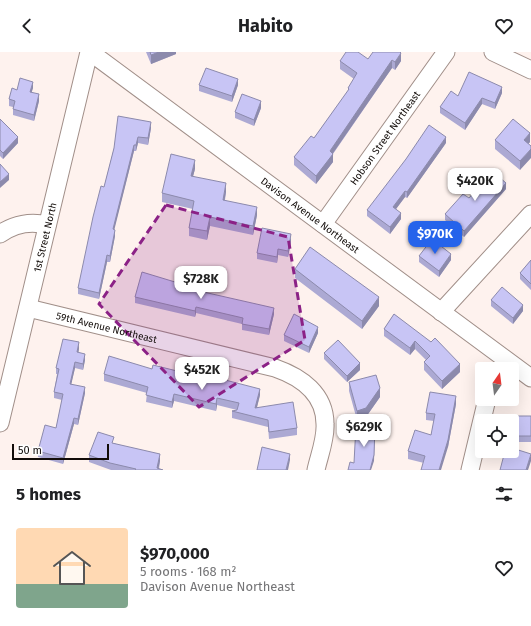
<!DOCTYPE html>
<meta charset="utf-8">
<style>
:root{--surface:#fff;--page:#f6f6f6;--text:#202124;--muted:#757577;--line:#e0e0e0;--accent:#2563eb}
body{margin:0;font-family:"Fira Sans",sans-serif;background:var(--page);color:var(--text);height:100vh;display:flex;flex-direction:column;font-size:15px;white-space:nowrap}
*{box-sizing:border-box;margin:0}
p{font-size:13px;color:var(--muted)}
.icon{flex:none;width:22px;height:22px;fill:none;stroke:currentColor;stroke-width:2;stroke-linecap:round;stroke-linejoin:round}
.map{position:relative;height:418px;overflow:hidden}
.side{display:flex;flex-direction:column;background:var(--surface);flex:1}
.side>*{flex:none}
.needle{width:26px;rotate:14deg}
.fabs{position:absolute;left:475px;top:310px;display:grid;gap:8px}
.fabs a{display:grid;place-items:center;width:44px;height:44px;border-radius:4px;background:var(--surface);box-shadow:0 4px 16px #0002;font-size:20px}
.scale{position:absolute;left:12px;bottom:10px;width:97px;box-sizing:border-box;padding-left:4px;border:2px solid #120c09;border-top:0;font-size:11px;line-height:14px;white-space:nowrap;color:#120c09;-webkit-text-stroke:3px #fff;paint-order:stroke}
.price{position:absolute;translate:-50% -34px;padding:0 9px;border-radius:8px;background:#fff;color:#222;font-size:13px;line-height:26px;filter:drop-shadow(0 1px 2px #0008)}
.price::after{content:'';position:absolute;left:50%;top:24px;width:12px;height:9px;margin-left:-6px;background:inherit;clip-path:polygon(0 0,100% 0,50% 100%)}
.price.current{background:var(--accent);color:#fff}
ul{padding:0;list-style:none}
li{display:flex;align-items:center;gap:12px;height:100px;padding:0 16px}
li+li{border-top:1px solid var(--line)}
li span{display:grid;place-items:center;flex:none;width:112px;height:80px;border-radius:4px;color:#555}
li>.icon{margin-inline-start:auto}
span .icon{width:48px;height:48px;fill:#fffc;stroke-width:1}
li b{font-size:17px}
h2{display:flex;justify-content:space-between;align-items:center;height:48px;padding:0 16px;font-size:17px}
header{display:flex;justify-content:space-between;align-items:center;height:52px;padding:0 16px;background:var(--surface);font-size:18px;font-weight:700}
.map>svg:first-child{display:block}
</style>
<header><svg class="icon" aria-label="back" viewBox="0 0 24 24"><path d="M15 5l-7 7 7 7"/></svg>Habito<svg class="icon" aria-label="heart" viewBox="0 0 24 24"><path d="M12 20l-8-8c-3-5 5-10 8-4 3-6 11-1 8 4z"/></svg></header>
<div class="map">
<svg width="531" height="418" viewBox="0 0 531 418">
<rect width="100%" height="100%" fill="#fef2ee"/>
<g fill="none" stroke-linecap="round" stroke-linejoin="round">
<g stroke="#a18f89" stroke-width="19">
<g id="minor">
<path id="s1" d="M90,0L531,326"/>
<path d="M493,0L531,18"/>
<path id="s2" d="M323,172L446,0"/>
<path d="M0,182C14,172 31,169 47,173"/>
<path id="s3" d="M28,256L275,316C301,325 325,342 325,372C326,387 319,404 316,418"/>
<path d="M441,260L531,162"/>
<path id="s4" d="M0,371L89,0"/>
<path d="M470,418L487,347"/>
</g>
</g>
<use href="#minor" stroke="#fff" stroke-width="17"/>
</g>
<path fill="#aca9d3" d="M146,0H176V2L151,12Z
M368,7L401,9L395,18L392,16L333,102V110L316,132L294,113V105L314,86L348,39V36L354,27L340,17V9Z
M199,33H238L232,50L199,39Z
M33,36L31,40L39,49L34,69L13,63V55L9,54V47L17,38Z
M502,41L495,57L482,52L465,78L440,61V55Z
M261,56L254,74L235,66V60Z
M0,67L18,91L3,107L0,104Z
M151,76L148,93L138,91L136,99H134L114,177L115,184L110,210H107L99,247L78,242V236L104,135L114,96Z
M495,88L530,90L528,92L520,118L495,97Z
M446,91L407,146L405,145L396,157L401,167L390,182L367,164V158Z
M195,117L193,124L226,140L225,148L257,163L253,183L210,174L207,188L189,184V176L193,157L162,150V141Z
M506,137L464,185L445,168V162L469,146Z
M291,189L288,205L278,203L277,211L257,207V201Z
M419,204L451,208L439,225L419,210Z
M531,208V238L520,227V221Z
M295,217L379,254L362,277L295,226Z
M201,240L274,262L269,283L242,278V272L196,261L195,265L135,251V245Z
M491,248L523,259L513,272L491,254Z
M394,262L460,320L442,337L424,318V310L426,308L415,297L410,303L384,284V277Z
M318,281L309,301L284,289V283Z
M79,297L78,301L85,308L83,318L75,316L71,332L85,341L78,373L74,372L63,412L38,405V399L56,376L62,348L54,346V340L57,322H56V316Z
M324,301L360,318L347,330L324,307Z
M152,317L260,343L257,355L297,376V383L269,387L268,375L232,366V359L237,358L217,353L216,359L174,349L172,356L146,350L147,341L104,329V322Z
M349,330L380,345L366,365L357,368L349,339Z
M456,352L448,395L424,411L408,407V399L431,383L434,369L426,368V361Z
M514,364H531V390H513Z
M114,391L160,409L159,417L163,418H111L89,410V403Z"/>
<path fill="#8c8aac" d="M159,0H176V2L151,12V3Z
M401,1V9L395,18V10Z
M392,8V16L331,104L333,102V110L316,132V124L330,99Z
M238,27V33L232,50V44Z
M33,30V36L30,46V40Z
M502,35V41L495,57V51Z
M39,42V49L34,69V63Z
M482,46V52L465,78V71Z
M261,49V56L254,74V68Z
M151,70V76L148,93V86Z
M530,81V90L524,97V88Z
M18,85V91L3,107V101Z
M138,85V91L136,99V93Z
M446,85V91L407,146V140Z
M134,93V99L113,183V177Z
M531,97V106L520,118V109Z
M195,108V117L191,132V124Z
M9,122V128L0,136V130Z
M226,131V140L223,156V148Z
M506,131V137L464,185V179Z
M405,139V145L393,161V155Z
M257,155V163L253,183V174Z
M401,161V167L390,182V175Z
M210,165V174L207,188V179Z
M115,178V184L110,210V204Z
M291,182V189L288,205V199Z
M278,197V203L277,211V205Z
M451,202V208L439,225V219Z
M107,203V210L99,247V241Z
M379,245V254L362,277V269Z
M523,253V259L513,272V266Z
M196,255V261L195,265V259Z
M274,256V262L269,283V277Z
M318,275V281L309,301V295Z
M415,289V297L410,303V296Z
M79,290V297L77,307V300Z
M85,302V308L83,318V312Z
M75,310V316L70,338V332Z
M360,311V318L347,330V324Z
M460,312V320L442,337V329Z
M85,335V341L78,373V367Z
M380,336V345L366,365L357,368V359Z
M260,337V343L255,363V356Z
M174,342V349L172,356V350Z
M456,344V352L448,395L441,418H439Z
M217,346V353L216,359V352Z
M74,366V372L63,412V406Z
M375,374L374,409L371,418H370Z
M160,402V409L158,418L157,416Z
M290,402V408L288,418H286Z
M531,402V409L528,418H526Z"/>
<path fill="#c8c5f5" stroke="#8c8aac" d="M150,0H159L151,3Z
M346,0H358L368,7L373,0H400L401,1L395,10L392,8L330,99L333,102L316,124L294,105L311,84L314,86L349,37L348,36L357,21L340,9Z
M206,16L238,27L232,44L199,33Z
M469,20L502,35L495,51L482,46L465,71L440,55L451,39L458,44Z
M20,26L33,30L30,40L39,42L34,63L13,57L15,49L9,47L12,36L17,38Z
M242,42L261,49L254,68L235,60Z
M118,64L151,70L148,86L138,85L136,93H134L113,177L115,178L110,204L107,203L99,241L78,236L93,165L101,134L104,135L114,96Z
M0,67L18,85L3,101L0,98Z
M513,67L530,81L524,88L531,94V97L520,109L495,88Z
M429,73L446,85L407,140L405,139L393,155L401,161L390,175L367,158L406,107Z
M171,102L195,108L191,124L226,131L223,148L257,155L253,174L210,165L207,179L189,176L194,149L162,141Z
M0,112L9,122L0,130Z
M492,119L506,131L464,179L445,162L463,142L469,146Z
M262,176L291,182L288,199L278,197L277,205L257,201Z
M432,187L451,202L439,219L419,204Z
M310,195L379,245L362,269L295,217Z
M531,208V232L520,221Z
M142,220L175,230L176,227L201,233L199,239L274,256L269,277L242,272L243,266L196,255L195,259L135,245Z
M502,235L523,253L513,266L491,248Z
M294,262L318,275L309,295L284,283Z
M394,262L431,290L435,286L460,312L442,329L424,310L430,304L415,289L410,296L384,277Z
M63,287L79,290L77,300L85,302L83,312L75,310L70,332L85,335L78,367L74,366L63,406L38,399L45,373L56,376L63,342L54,340L59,317L56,316Z
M338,288L360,311L347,324L324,301Z
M109,304L152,317L153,313L197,324L198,321L260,337L255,356L293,350L297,376L269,380L268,368L232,359L237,358L239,351L217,346L216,352L174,342L172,350L146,343L148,335L104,322Z
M376,323L380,336L366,356L357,359L349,330Z
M430,340L456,344L448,388L439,418H421L425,404L408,399L415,378L431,383L435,362L426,361Z
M514,364H531V384H513Z
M356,373L375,374L374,403L370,418H348L350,410L354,411Z
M98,380L114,385L112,391L160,402L157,416L163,418H135L136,417L110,411L89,403Z
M262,395L290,402L286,418H257Z
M512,396L531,402L526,418H500L505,399H512Z"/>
<path fill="#8b2186" fill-opacity="0.2" stroke="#8b2186" stroke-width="3" stroke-dasharray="8 5" stroke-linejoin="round" d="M166,153L288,185L305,288L199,355L99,252Z"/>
<g text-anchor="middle" stroke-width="3.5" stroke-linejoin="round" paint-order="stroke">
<g font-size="10" fill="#120c09" stroke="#fff">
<text dy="4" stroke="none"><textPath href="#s2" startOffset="106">Hobson Street Northeast</textPath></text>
<text dy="4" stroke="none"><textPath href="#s1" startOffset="274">Davison Avenue Northeast</textPath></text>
<text dy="4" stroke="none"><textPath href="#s4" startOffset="191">1st Street North</textPath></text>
<text dy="4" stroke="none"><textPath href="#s3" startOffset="81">59th Avenue Northeast</textPath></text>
</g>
</g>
</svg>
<div class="fabs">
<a><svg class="needle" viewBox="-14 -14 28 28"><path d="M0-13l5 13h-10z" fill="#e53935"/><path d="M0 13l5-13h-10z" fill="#757577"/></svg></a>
<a><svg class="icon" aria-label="locate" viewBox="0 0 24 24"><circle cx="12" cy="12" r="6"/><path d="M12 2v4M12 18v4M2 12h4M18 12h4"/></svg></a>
</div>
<div class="scale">50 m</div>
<b class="price" style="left:475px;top:150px">$420K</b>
<b class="price current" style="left:435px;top:203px">$970K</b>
<b class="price" style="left:201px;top:248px">$728K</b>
<b class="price" style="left:202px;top:339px">$452K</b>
<b class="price" style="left:364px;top:396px">$629K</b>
</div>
<section class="side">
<h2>5 homes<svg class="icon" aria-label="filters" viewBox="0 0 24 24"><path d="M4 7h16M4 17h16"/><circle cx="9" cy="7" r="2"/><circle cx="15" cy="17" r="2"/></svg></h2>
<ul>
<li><span style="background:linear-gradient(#ffd9b3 70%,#7fa58c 0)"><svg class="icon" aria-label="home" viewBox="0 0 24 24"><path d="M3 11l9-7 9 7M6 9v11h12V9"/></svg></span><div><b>$970,000</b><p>5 rooms · 168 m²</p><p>Davison Avenue Northeast</p></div><svg class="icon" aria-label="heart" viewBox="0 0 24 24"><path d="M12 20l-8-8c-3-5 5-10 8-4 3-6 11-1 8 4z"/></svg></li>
</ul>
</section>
